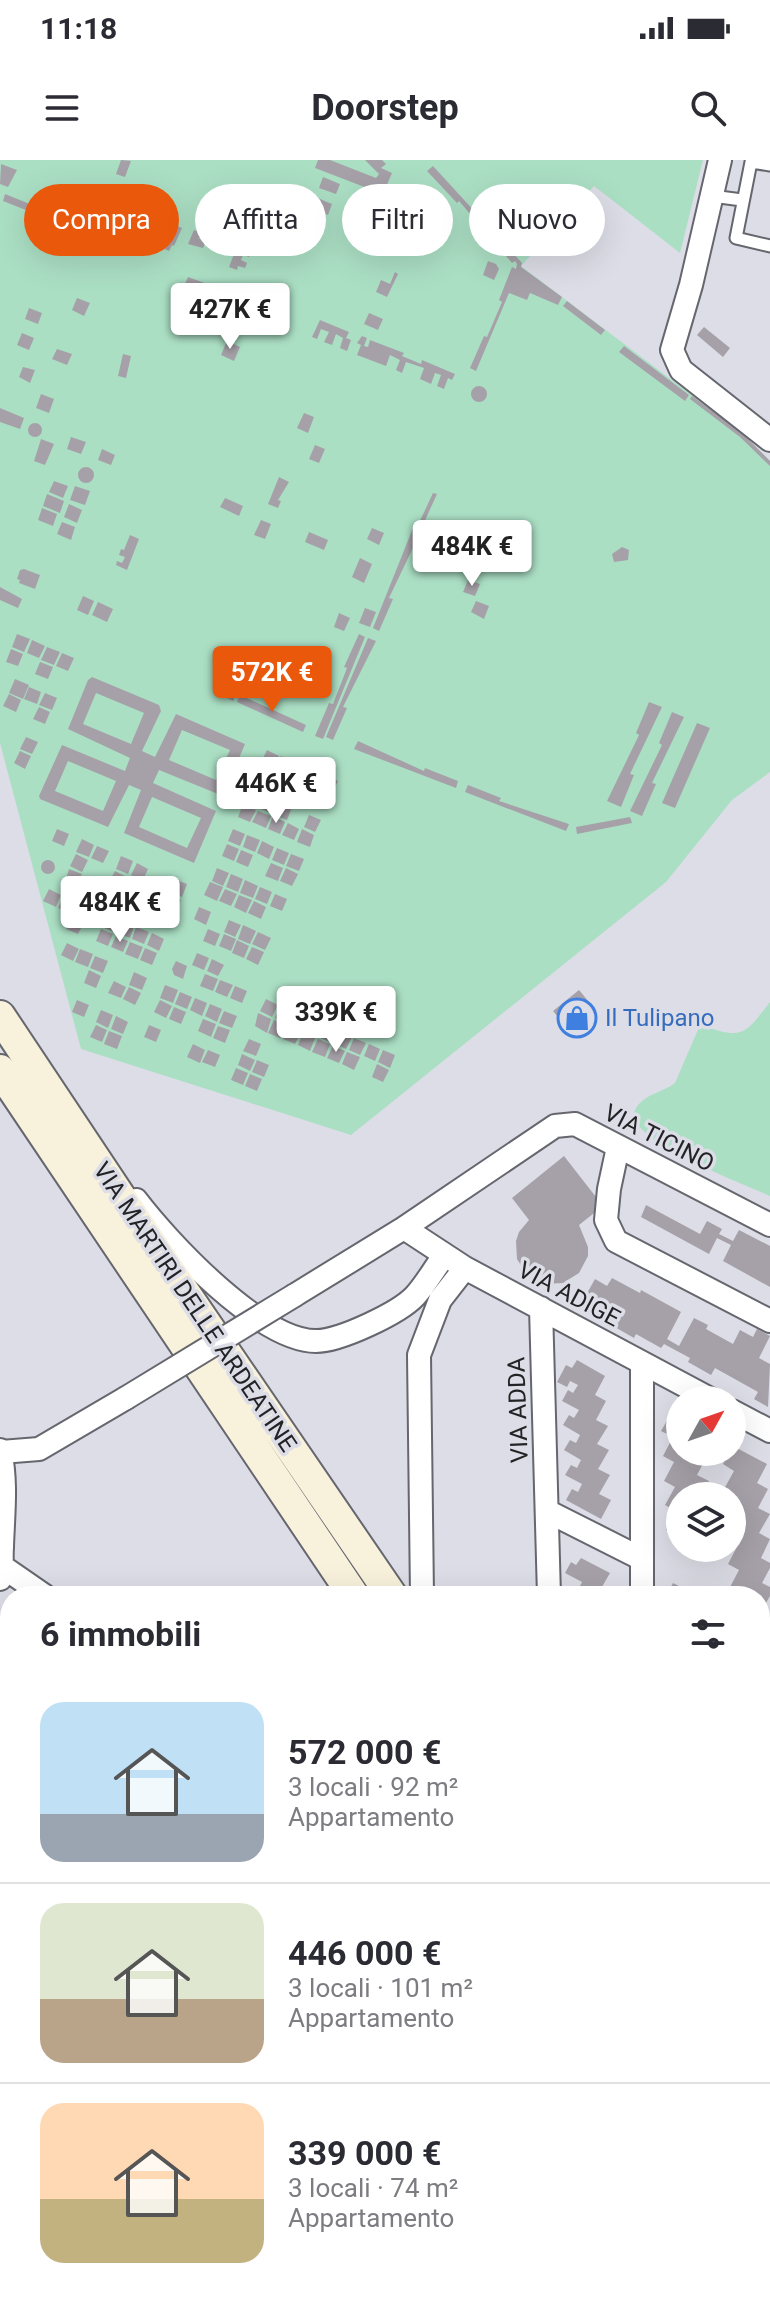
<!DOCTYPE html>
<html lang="it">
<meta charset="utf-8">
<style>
:root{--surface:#fff;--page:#f7f7f7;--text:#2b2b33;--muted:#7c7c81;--line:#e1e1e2;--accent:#ea580c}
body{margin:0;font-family:Roboto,sans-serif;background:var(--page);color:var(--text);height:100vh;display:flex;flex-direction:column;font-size:30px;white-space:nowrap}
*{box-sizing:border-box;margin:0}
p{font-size:26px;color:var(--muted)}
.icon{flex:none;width:44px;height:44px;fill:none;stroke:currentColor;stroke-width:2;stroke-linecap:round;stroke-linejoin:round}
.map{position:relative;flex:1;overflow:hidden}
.drawer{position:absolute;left:0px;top:1426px;width:770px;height:714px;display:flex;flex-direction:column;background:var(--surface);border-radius:32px 32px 0 0;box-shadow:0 8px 32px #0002}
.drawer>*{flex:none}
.banner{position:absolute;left:24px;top:24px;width:722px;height:72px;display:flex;gap:16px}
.needle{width:52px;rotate:50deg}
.tools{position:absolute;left:666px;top:1226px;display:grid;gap:16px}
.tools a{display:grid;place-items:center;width:80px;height:80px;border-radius:50%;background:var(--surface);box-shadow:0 8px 32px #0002;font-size:40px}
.price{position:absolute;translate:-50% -68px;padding:0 18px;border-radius:8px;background:#fff;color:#222;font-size:26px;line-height:52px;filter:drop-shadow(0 2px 4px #0008)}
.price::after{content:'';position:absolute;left:50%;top:48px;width:24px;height:18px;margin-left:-12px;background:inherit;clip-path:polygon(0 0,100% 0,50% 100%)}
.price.on{background:var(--accent);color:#fff}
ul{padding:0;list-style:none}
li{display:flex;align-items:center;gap:24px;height:200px;padding:0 40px}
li+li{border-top:2px solid var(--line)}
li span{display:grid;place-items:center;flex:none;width:224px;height:160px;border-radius:24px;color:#555}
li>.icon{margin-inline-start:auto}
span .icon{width:96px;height:96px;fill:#fffc;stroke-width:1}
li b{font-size:34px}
h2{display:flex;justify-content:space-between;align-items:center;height:96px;padding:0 40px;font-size:34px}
.tag{padding:0 28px;border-radius:36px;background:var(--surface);box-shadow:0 8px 32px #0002;font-size:28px;line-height:72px}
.tag.on{background:var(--accent);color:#fff}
.status{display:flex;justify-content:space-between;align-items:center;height:56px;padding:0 40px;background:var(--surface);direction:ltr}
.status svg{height:22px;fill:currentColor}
header{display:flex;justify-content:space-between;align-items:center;height:104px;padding:0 40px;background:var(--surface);font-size:36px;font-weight:700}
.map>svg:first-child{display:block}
</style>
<div class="status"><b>11:18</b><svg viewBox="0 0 49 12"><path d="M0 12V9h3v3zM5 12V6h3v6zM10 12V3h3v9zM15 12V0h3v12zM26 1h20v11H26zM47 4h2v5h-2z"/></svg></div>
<header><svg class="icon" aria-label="menu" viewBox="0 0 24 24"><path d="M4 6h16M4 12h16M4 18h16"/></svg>Doorstep<svg class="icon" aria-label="search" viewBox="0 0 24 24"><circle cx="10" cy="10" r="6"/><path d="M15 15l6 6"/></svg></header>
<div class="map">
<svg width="770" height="2139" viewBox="0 0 770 2139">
<rect width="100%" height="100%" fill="#dcdde6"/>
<path fill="#abdfc4" d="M0,0H703L680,93L594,26L521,106L742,273L770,301V612L732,640L666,722L351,975L81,889L0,583Z
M770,842V1036C749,1026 620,978 635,950C643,934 662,933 675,923L700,865C743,879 743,877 770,842Z"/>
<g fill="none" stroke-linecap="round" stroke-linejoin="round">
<path stroke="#87ceda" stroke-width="5" d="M0,1888H10
M760,1952L770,1954"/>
</g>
<path fill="#a6a1a8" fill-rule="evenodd" d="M121,0L131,1L125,17L116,14Z
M318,0H330L376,18L379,14L365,0H382L386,4L381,8L392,13L386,27L383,26L380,33L315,8Z
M1,4L17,10L8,27L0,24Z
M433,6L522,103L521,107L562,137L558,145L530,133L527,140L509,133L476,211L470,208L484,176L487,177L502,142L499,140L512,107L516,109L517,104L515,101L512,103L459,41L457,43L427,11Z
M323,17L340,24L336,34L319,28Z
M303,32L332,44L328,55L298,42Z
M5,34L47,51L43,69L36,67L41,56L3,41Z
M420,36L433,41L428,53L416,48Z
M207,45L215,49L207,67L199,63Z
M115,54L121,57L120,59L123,61L125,55L136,60L132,69L121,65L117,70L108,67Z
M358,55L369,60L364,73L353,68Z
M66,58L71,60L68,67L87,76L83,85L61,76Z
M171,64L182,68L174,86L172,85L169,91L162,88Z
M194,70L208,76L207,79L197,78L206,81L203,88L188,84Z
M401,70L414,76L409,88L396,83Z
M247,82L254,85L249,97L243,95L241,100L247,103L245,108L238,106L237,110L229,107L238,84L245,87Z
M488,101L496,104L499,109L494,120L483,115Z
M395,112L398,114L387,137L376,132L381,120L390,124Z
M188,117L213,126L209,136L184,126Z
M256,134L264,137L261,145L275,151L271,161L249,152Z
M77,138L90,143L84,156L72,150Z
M567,141L605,170L601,175L563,146Z
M29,148L42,153L38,164L25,159Z
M369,153L383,159L378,170L364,164Z
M320,160L349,172L346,178L351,180L347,191L340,188L343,178L336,174L332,185L324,182L329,172L321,169L317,179L312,177Z
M704,167L730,188L723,197L697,175Z
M22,173L34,178L29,190L17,185Z
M362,176L367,178L364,186L368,187L370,180L404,193L402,196L421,204L422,200L455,214L452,220L448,218L444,229L437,226L441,215L435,213L431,224L420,219L424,208L406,202L402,213L396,210L400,200L390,195L386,206L357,195L361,185L357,183Z
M227,181L240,187L234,201L221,195Z
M624,186L689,235L685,241L619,192Z
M57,189L72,194L67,205L52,199Z
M123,194L131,196L126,218L118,216Z
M23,207L35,210L30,223L19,217Z
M471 234a8 8 0 1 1 16 0a8 8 0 1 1-16 0Z
M41,234L54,239L49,253L36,248Z
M692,236L742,273L770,301V306L740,277L690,239Z
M0,248L24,258L20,269L0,262Z
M304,253L314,257L308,273L297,268Z
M28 270a7 7 0 1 1 14 0a7 7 0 1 1-14 0Z
M71,277L86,282L81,294L67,289Z
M41,279L54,284L45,305L34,301Z
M315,285L325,289L319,303L309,299Z
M102,289L115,295L111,305L98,300Z
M78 315a8 8 0 1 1 16 0a8 8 0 1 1-16 0Z
M279,317L289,322L278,340L281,341L278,348L268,344Z
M54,321L68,326L63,338L49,332Z
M75,326L90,331L85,345L70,340Z
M433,333L437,334L422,367L418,365Z
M47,334L64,341L60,353L43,346Z
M225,338L243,346L239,356L220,347Z
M69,344L82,350L77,363L64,357Z
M42,348L57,354L53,366L38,360Z
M261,360L271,364L265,379L254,375Z
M62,362L75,367L71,380L57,374Z
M462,364L474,368L469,381L457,376Z
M372,368L384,373L379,385L367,379Z
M413,368L421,371L389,438L393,439L379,471L373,468Z
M309,372L328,380L324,390L305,382Z
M130,375L139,379L127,410L116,405L117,401L122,403L125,397L119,395L121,389L124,390Z
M622,387L629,390L628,400L614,402L612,394Z
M360,398L372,404L364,423L352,417Z
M24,409L40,415L35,429L19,423L20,420L17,419L20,410Z
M468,420L480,424L475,436L463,432Z
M0,427L22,439L18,448L0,440Z
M83,436L94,441L88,455L77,450Z
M476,441L489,446L484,459L471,452Z
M98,442L113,449L107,462L92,455Z
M365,448L376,452L370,467L359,463Z
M339,453L350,458L344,471L334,467Z
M17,474L30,479L24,492L12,487Z
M359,474L365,477L323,579L315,576L329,543L333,544L347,508L344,507Z
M368,478L376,481L343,547L347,548L333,580L326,577Z
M32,480L45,486L39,498L27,493Z
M47,487L60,492L54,505L41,500Z
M11,489L23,494L18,506L6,502Z
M233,489L243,494L235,510L225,506Z
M62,493L74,498L68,511L56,506Z
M40,502L53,507L48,519L35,514Z
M92,517L159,545L161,551L142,591L155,597L176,554L245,584L223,636L159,610L153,623L216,651L194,703L124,673L141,630L129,625L108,667L40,639L39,636L62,585L125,611L130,598L68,569L88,520ZM96,533L144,553L131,584L83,564ZM182,570L230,590L216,620L169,600ZM68,601L116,621L103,651L55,631ZM152,637L201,658L187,688L139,667Z
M15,519L29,525L23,539L9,533Z
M224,525L237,531L233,541L219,534Z
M29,527L41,532L37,544L24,539Z
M45,533L57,538L52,550L39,545Z
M9,534L21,540L16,552L3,546Z
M240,535L306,565L303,572L237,542Z
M649,542L662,547L630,614L634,615L621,647L607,641L639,575L636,573Z
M39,547L50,552L45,564L33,559Z
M672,552L684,557L652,623L656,624L642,656L630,651L662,585L659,583Z
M697,563L710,568L675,648L662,643Z
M26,577L38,582L32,594L20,589Z
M358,581L424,611L425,608L458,621L456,628L354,589Z
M267,590L279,596L273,607L261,602Z
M20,591L31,596L25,609L14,603Z
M281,596L293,602L288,614L276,608Z
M296,603L308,608L303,620L291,615Z
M260,604L273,610L267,623L254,617Z
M310,609L323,615L317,626L305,622Z
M325,615L338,621L332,633L320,628Z
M290,617L302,623L297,635L285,630Z
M468,625L501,638L499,641L569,664L566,671L465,632Z
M249,630L261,634L257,647L245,640Z
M319,630L331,635L326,647L314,642Z
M264,636L276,641L271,653L259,648Z
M279,642L292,647L287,660L274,655Z
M243,644L256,650L250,662L238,657Z
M258,651L271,656L266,668L252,662Z
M309,655L321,660L315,672L304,667Z
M273,656L285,662L280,674L268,669Z
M630,657L632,663L577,674L576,667Z
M288,663L299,669L294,680L282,675Z
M57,669L69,674L64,686L52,681Z
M233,669L245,674L240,686L228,681Z
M302,669L314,675L310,687L297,682Z
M247,675L260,680L255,692L243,687Z
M82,679L94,685L89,697L76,692Z
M262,681L274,687L269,699L257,693Z
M227,684L239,689L234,701L222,696Z
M97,686L109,691L103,703L91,698Z
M277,688L289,693L284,705L272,700Z
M241,690L253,695L248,707L236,702Z
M76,694L88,700L82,712L70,706Z
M291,694L304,699L299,711L286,706Z
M121,696L133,701L128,714L116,709Z
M41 707a7 7 0 1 1 14 0a7 7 0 1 1-14 0Z
M137,703L148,709L143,720L131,715Z
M271,703L283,708L278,721L265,716Z
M217,708L229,713L223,726L212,721Z
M286,708L298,714L292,726L280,721Z
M69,709L82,714L75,726L65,722Z
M115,711L127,717L122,728L109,722Z
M231,714L243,719L238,732L226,727Z
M129,717L142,723L136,735L124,729Z
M174,719L187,724L182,737L169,731Z
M245,720L258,726L253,738L240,733Z
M210,722L223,727L217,741L204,735Z
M108,725L120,731L115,743L103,738Z
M260,727L272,732L267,744L255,739Z
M154,728L166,733L161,745L149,740Z
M49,729L61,735L56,747L43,741Z
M225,729L237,734L231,746L219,741Z
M169,734L181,740L175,752L163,746Z
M275,734L287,739L282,751L270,746Z
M64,735L76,741L70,753L58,748Z
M239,735L252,740L246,753L234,747Z
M254,741L266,747L261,759L248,753Z
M78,742L91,747L85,759L73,754Z
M199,747L211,752L206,765L194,759Z
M93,748L105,754L99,766L87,760Z
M162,749L174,754L169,766L157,761Z
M107,754L120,760L114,772L102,767Z
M72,756L84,762L78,774L66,769Z
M229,760L241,765L235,777L224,772Z
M122,761L134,766L130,778L117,773Z
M243,765L256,771L250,784L238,779Z
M136,767L149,772L144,784L132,779Z
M101,769L113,774L108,786L96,781Z
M208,769L220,774L215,786L203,781Z
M258,772L271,778L265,790L252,784Z
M152,773L164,779L159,791L147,785Z
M224,774L236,779L231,791L219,786Z
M116,776L128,781L123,792L111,787Z
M237,780L249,786L244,798L232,793Z
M130,782L143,787L138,799L125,794Z
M67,783L79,789L73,801L61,795Z
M252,787L264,792L258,805L246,799Z
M145,788L157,793L152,805L140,800Z
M80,789L93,794L88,807L75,802Z
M197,793L209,798L204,810L192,805Z
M95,796L108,801L103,813L90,808Z
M212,799L224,805L218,816L207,811Z
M176,801L187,806L183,819L174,815L172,809Z
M89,810L101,816L96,828L84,823Z
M134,812L147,818L142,830L129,825Z
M205,814L218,819L213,831L200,826Z
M220,820L233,825L227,837L215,832Z
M114,821L126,827L121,838L108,833Z
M165,825L178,830L173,843L160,838Z
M235,826L247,831L242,843L230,838Z
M129,827L141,833L135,845L123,839Z
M579,830L594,848L568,869L553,851Z
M180,832L192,837L187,849L175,844Z
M195,838L207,843L202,856L190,850Z
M266,839L278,845L272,857L260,851Z
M77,840L89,845L84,857L72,852Z
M160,840L172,846L166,858L154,852Z
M210,844L222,849L217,862L205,856Z
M280,846L292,852L287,863L275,858Z
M174,847L186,852L181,864L169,859Z
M101,850L113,855L108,868L96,862Z
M224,851L237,856L232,868L219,863Z
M294,852L307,857L301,869L291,865Z
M258,853L271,859L267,873L255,866Z
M116,856L128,862L123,874L111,869Z
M309,858L322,863L316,876L304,871Z
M203,859L216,864L211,877L198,871Z
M274,860L286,865L280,878L268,873Z
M96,865L107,870L102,882L90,877Z
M149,865L161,870L156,882L144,877Z
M324,865L336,870L331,883L319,877Z
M218,866L230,870L225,883L213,878Z
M289,867L301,872L295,884L283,879Z
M109,871L122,876L117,889L104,884Z
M340,871L352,877L346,889L334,883Z
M303,873L315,878L310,891L298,885Z
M354,878L366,883L360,895L349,890Z
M249,879L261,884L256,896L243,891Z
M318,879L330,884L325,897L312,892Z
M193,884L205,890L200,903L187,897Z
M369,884L380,889L375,901L364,896Z
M333,886L345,891L339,903L327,898Z
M208,890L220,895L215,907L202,902Z
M383,890L395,895L390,908L378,902Z
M347,892L360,897L354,910L342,904Z
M242,894L255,900L250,911L238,905Z
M257,900L269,905L264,917L252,912Z
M377,904L389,910L383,922L372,917Z
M236,908L248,913L243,925L231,920Z
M250,914L262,919L257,931L245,926Z
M564,996L603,1046L579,1065L588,1087V1096L579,1113L563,1123L544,1124L527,1115L517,1099L516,1081L519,1072L529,1060L512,1038Z
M646,1045L700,1074L707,1061L722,1069L719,1074L733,1081L739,1070L770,1086V1127L723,1101L731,1085L717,1078L709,1094L641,1057Z
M612,1118L640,1133L641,1130L681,1152L667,1179L679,1186L694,1158L708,1165L706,1169L733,1184L740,1170L753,1177L757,1169L770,1176L759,1198L770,1204L768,1247L754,1239L758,1232L715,1208L711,1215L688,1202L690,1198L664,1184L661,1188L636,1174L634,1178L592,1154L594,1150L581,1144L595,1119L607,1126Z
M577,1200L605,1216L595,1235L606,1241L596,1260L608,1266L597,1284L609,1290L598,1309L610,1315L599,1334L611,1340L601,1359L566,1340L572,1329L578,1332L582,1324L565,1315L571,1305L577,1308L581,1300L564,1290L570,1280L576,1283L580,1275L563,1265L569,1255L574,1258L579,1250L562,1241L568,1230L573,1233L578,1225L570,1221L567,1227L557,1222L566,1205L572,1208Z
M672,1252L680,1257V1292H700L707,1296L697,1315L709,1321L700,1336H680V1378L666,1370L677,1352L665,1345L675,1327L664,1321L674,1302L663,1296L673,1277L661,1271Z
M733,1286L767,1304L757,1323L768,1329L758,1348L770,1354L759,1373L770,1379L761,1398L770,1403V1408L762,1423L770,1427V1436L763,1448L760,1446V1436H742L729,1429L739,1410L728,1404L738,1385L732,1382V1368L741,1373L745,1365L732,1358V1343L734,1344L738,1337L724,1329L734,1311L723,1304L729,1292H732Z
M581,1398L610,1413L599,1432L607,1436H567L572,1427L578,1430L582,1422L565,1413L571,1402L576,1405Z
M673,1423L681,1427L697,1436H666Z
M760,1543L770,1549L762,1568L770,1573V1581L763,1593L770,1597V1608L764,1618L760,1616Z
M0,2040L10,2042V2105L6,2104L1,2122Z
M37,2130H157L161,2131L160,2136L149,2133L147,2139H35Z
M188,2130H283L281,2139H186Z"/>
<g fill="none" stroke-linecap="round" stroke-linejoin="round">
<g stroke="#65666e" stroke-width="15">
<path id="lane" d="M770,5L751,2L736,78L770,86
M712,36L742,40"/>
</g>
<g stroke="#65666e" stroke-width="26">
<path id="street" d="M720,0L691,125L672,190L681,210L770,280
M618,987L609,1029L606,1060L616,1081L770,1161
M136,1040C168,1082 260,1181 316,1181C340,1181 399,1153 415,1136C426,1124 434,1109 444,1096
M404,1068L465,1108L712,1240
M295,1135L404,1068L555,966L575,964L770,1065
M541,1148L549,1436
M732,1251L770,1271
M0,1290C7,1323 3,1354 2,1387C1,1399 3,1408 0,1419
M1,1292L39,1289L126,1238
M547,1351L642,1399
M3,1407L45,1436
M422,1436L419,1195L440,1140L465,1108
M642,1436V1203
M0,1492L5,1560L10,1568
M760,1648L770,1653
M0,1696L10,1688"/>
</g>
<g stroke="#65666e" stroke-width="34">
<path id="secondary" d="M0,856L163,1101L392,1436
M0,910L354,1436
M760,1776L770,1779
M760,2101L770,2098
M465,2139L470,2130
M631,2139L654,2130"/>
</g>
<use href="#lane" stroke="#fff" stroke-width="11"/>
<use href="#street" stroke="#fff" stroke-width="22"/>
<use href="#secondary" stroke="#f8f2dc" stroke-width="30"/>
<g stroke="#65666e" stroke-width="26" stroke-linecap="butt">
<path id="street-bridge" d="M126,1238L295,1135"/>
</g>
<use href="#street-bridge" stroke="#fff" stroke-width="22"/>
</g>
<defs>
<g id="shop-ring" transform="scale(2)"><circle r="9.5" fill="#dcdde6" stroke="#3f7fe0" stroke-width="1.5"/><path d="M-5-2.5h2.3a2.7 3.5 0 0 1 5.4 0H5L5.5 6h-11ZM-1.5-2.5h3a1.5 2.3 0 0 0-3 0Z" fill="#3f7fe0"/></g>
</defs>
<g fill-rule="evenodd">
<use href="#shop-ring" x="577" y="858"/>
</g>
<g text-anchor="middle" stroke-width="7" stroke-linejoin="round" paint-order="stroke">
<g font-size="24" fill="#366cbe" stroke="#dcdde6" text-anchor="start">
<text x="605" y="866">Il Tulipano</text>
</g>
<g font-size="24" fill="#232326" stroke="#dcdde6">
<text transform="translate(659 978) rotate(27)" y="8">VIA TICINO</text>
<text transform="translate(569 1134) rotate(28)" y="8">VIA ADIGE</text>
<text transform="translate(195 1147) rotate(56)" y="8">VIA MARTIRI DELLE ARDEATINE</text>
<text transform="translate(518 1250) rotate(-92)" y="8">VIA ADDA</text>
</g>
</g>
</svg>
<div class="tools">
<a><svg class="needle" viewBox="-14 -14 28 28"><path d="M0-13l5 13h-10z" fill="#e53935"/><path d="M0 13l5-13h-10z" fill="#7c7c81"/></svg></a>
<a><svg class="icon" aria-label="layers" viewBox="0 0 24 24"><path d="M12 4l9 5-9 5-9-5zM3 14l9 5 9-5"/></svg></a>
</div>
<b class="price" style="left:230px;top:191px">427K €</b>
<b class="price" style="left:472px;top:428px">484K €</b>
<b class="price on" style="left:272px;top:554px">572K €</b>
<b class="price" style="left:276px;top:665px">446K €</b>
<b class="price" style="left:120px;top:784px">484K €</b>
<b class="price" style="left:336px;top:894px">339K €</b>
<div class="banner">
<a class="tag on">Compra</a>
<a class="tag">Affitta</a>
<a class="tag">Filtri</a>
<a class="tag">Nuovo</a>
</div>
<section class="drawer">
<h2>6 immobili<svg class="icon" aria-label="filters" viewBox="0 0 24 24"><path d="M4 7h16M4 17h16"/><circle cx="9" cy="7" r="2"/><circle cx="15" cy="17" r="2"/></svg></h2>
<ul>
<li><span style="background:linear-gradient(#bfe0f5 70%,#9aa5b1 0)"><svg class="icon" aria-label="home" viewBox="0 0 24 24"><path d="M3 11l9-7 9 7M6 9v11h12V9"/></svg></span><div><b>572 000 €</b><p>3 locali · 92 m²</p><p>Appartamento</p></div></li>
<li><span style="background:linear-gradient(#dfe7d0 60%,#b9a48a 0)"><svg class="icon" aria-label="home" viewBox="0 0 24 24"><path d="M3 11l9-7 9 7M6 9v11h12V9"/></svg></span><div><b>446 000 €</b><p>3 locali · 101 m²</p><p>Appartamento</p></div></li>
<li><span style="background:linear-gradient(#ffd9b3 60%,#c2b280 0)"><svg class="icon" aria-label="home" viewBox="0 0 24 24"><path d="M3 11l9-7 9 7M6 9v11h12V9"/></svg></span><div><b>339 000 €</b><p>3 locali · 74 m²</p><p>Appartamento</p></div></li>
</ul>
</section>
</div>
